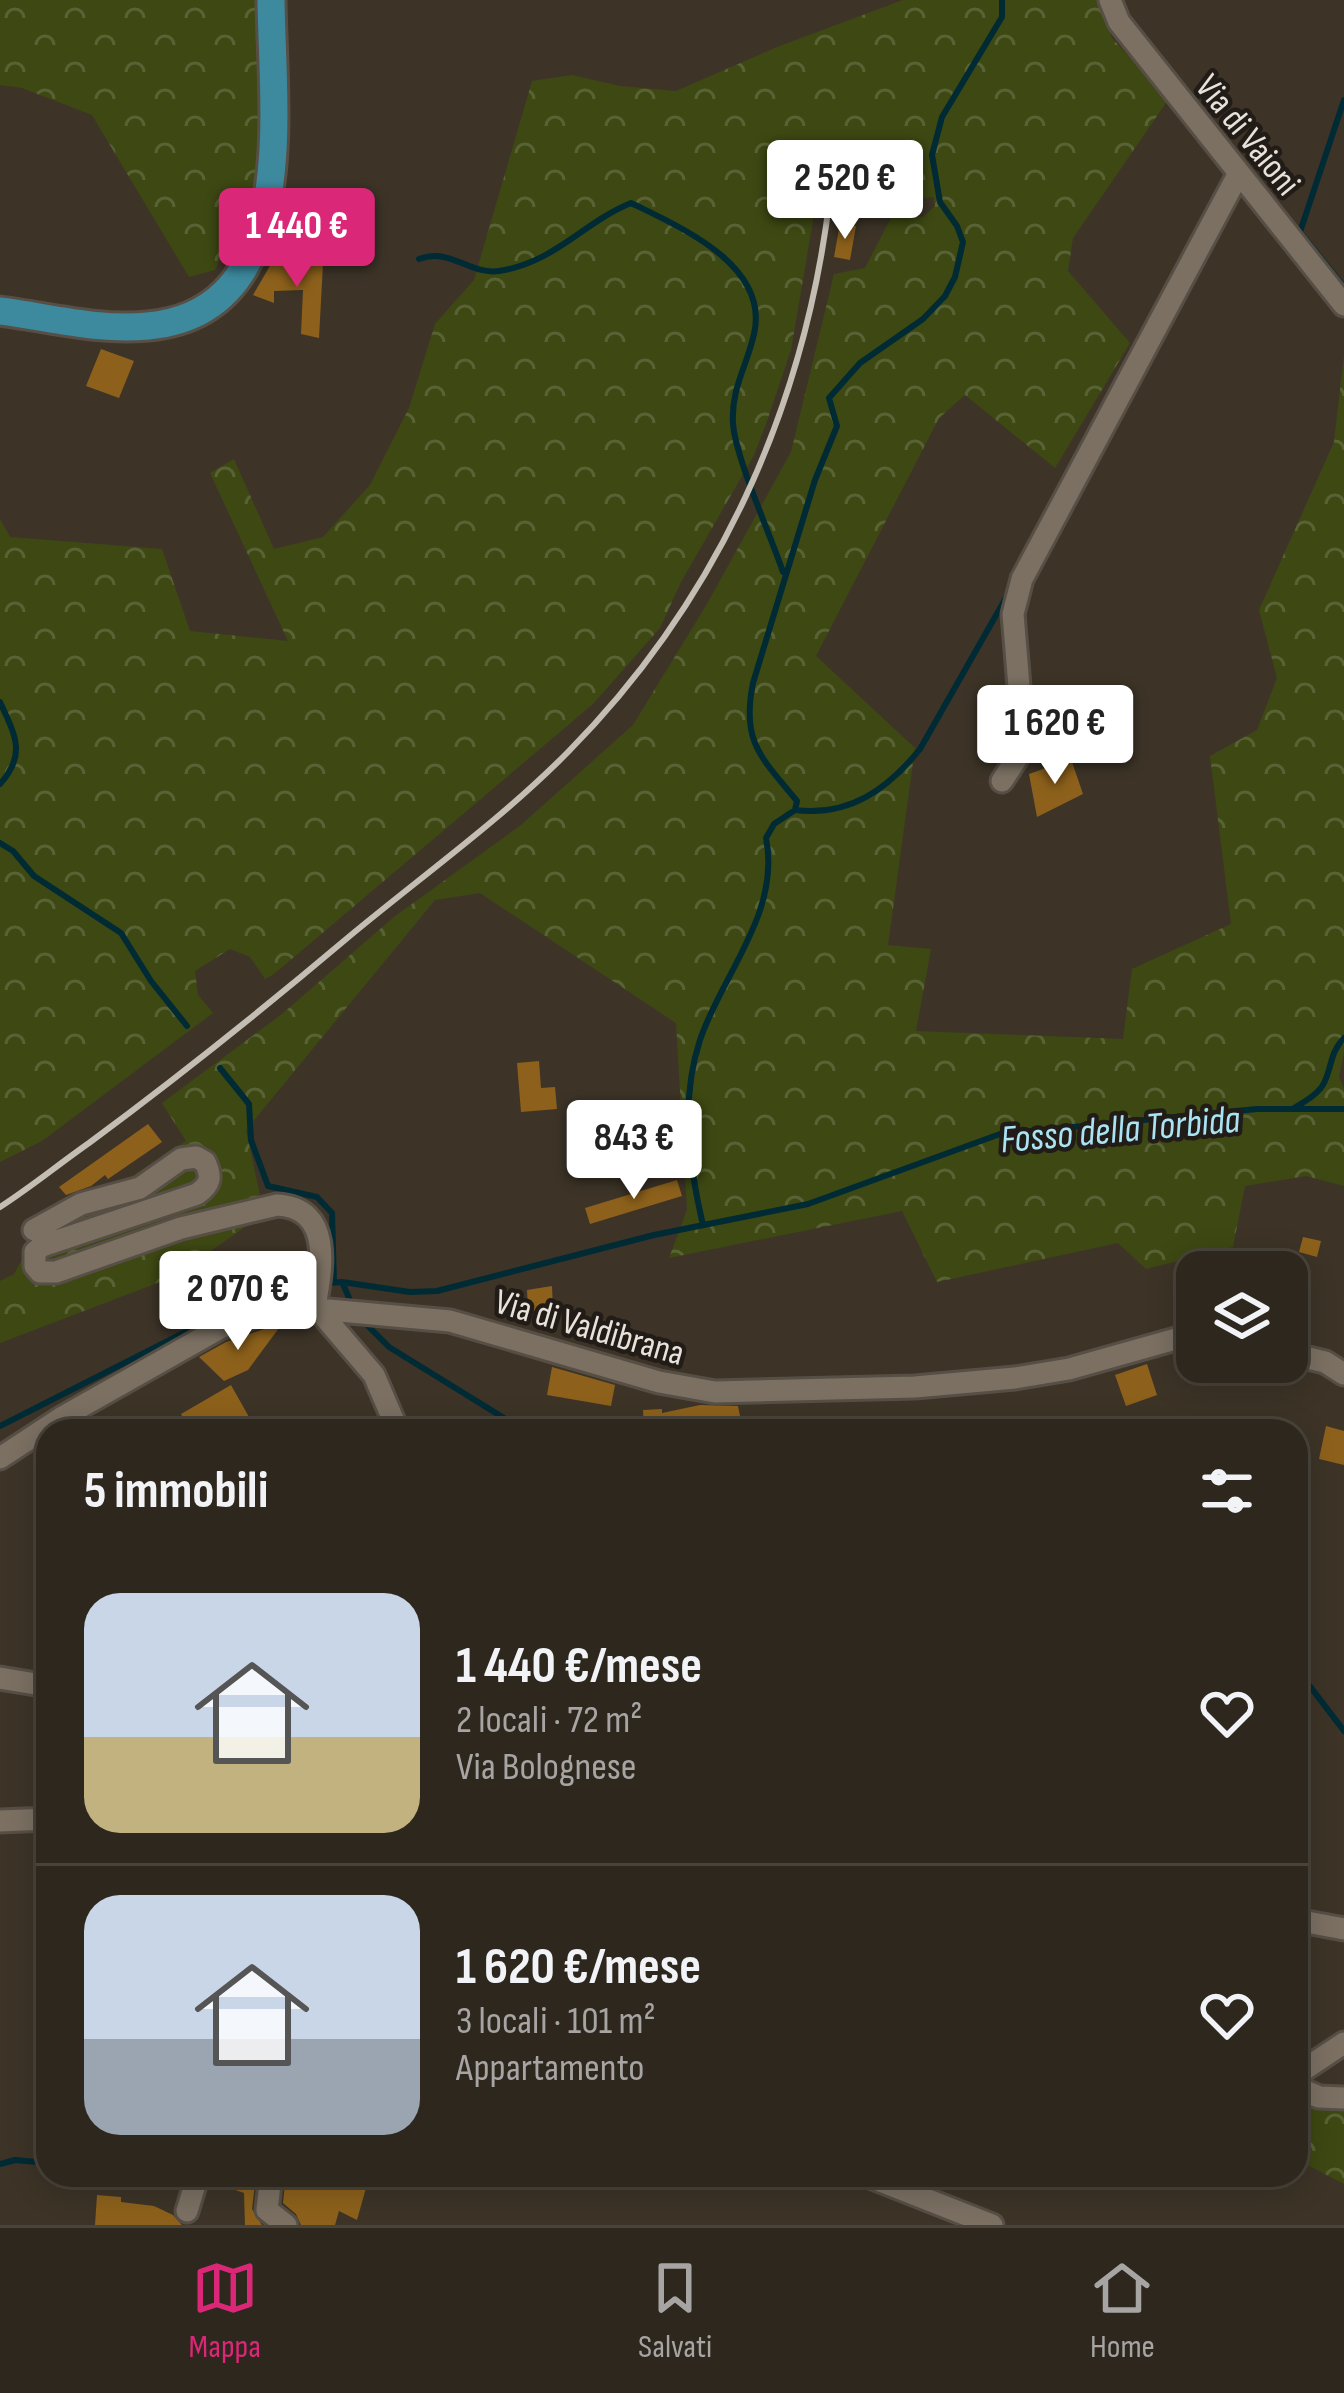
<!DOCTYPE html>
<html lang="it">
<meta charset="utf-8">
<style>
:root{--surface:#2e271d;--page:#3a332a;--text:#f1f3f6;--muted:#a7a5a4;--line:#49443b;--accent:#db2777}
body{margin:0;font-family:"Sofia Sans Condensed",sans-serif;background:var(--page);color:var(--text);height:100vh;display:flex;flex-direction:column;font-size:45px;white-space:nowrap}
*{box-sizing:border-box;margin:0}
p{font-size:39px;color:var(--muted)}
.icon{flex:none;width:66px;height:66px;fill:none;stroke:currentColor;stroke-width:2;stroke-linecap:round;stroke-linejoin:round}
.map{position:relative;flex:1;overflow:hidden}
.details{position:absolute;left:36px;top:1419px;width:1272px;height:768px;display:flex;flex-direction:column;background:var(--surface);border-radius:36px;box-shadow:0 6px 30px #0003,0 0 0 3px var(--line)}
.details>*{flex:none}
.tools{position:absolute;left:1176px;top:1251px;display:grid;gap:24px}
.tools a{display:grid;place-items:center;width:132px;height:132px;border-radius:24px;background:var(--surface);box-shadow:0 6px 30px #0003,0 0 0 3px var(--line);font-size:60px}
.price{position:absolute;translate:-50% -102px;padding:0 27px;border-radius:12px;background:#fff;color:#222;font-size:39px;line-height:78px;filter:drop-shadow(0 3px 6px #0008)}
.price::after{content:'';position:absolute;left:50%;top:72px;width:36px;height:27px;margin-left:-18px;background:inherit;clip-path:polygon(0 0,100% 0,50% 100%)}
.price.current{background:var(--accent);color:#fff}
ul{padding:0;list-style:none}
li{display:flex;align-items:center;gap:36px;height:300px;padding:0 48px}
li+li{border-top:3px solid var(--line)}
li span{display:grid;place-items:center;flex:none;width:336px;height:240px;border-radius:36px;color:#555}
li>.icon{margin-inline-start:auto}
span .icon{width:144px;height:144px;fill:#fffc;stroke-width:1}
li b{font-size:51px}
h2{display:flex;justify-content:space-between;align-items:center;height:144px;padding:0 48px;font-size:51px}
.tab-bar{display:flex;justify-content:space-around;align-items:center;height:168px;border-top:3px solid var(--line);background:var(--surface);font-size:33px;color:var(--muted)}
.tab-bar a{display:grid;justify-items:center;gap:6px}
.tab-bar .current{color:var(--accent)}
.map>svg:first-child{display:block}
</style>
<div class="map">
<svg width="1344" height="2225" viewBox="0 0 1344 2225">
<defs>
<pattern id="forest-crowns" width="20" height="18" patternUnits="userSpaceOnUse" patternTransform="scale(3)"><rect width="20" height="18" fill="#3d4813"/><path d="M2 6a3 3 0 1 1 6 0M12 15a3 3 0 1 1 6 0" fill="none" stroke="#596235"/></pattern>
</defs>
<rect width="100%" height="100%" fill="#3d3427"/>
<path fill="url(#forest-crowns)" d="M0,0H263L267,163L215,270L189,277L92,115L22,88L0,85Z
M903,0H1097L1112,38L1168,100L1073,238L1068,271L1130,343L1055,468L965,395L939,418L816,656L915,748L888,945L931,949L916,1031L1123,1039L1132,969L1231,924L1210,756L1257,730L1277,678L1259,610L1334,442L1344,355V1052L1339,1077L1344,1089V1186L1306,1176L1245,1186L1233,1247L1146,1269L1118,1243L937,1282L902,1211L669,1258L687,1210L676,1023L480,893L435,900L246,1130L264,1214L173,1277L0,1343V1281L14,1274L32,1241L186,1141L162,1103L282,1014L394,917L521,825L633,725L707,604L791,452L834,274L865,268L892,216L923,217L935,206L933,197L902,200L859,211L853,187L819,185L791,350L766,424L754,455L681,582L660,628L593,704L274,974L265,979L250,957L230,949L195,971L198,995L213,1013L42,1141L0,1162V519L10,537L162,549L190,631L288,641L210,473L234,459L274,549L323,537L370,485L409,408L435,324L474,280L532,81L572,75L620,86L676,91L777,47Z
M1296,2093L1327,2109H1344V2184L1296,2159Z"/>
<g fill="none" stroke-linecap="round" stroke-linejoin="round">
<path stroke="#002b35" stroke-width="6" d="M1344,100L1300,232L1344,287
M419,259C450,247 469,275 499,271C554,263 584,222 631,203C680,227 770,265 754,334C747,366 731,388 733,423C735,457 771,536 783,572
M0,702C15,735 27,754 0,784
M795,810L797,801C761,757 741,742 753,683L815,480L837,426L829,398L860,363L923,319L945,296L955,277L963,242L957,226L940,202L932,155L942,117L1002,17V0
M0,843L13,851L34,876L121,933L151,981L187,1026
M220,1068L249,1104L251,1140L268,1186L317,1197L332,1213L334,1282
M1293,1109C1303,1102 1318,1095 1324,1083C1332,1067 1330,1052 1344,1038
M703,1225C689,1165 680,1100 700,1040C722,974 781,913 766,838L774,824L795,810C849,817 888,789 920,749L1007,596
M342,1282L350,1300
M361,1319L389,1347L525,1431
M0,1426L274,1287L342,1282L410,1292L437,1291L654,1235L808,1204L1000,1134L1257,1109H1344
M1296,1668L1344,1731
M0,2164L15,2160L48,2163"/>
</g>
<path fill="#8d611b" d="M335,205L342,221L327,227L320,211Z
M840,223L856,226L850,260L834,257Z
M271,264H323L319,338L301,334L303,290L274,291V303L253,295Z
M101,349L134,361L119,398L86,386Z
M1071,759L1083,794L1037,817L1029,774Z
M539,1061L541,1088L555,1087L557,1109L521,1112L517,1063Z
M668,1111L675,1146L580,1166L573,1132Z
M148,1124L162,1142L108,1179L105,1175L91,1186L66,1195L59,1187Z
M677,1180L682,1196L590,1224L585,1208Z
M1303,1237L1321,1241L1317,1257L1299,1252Z
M552,1286L553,1312L528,1311L527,1290Z
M1304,1287L1305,1331L1287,1332V1288Z
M276,1325L279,1328L248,1370L224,1381L199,1357L226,1342Z
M1147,1364L1157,1395L1126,1406L1115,1375Z
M552,1367L615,1385L611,1406L547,1395Z
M231,1385L249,1417L224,1431H190L181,1414Z
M700,1405L738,1406L743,1431H644L643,1410L662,1409V1413Z
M1326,1426L1344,1431V1465L1319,1459Z
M231,2175H256L252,2209L262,2225H245L244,2193L227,2187Z
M286,2175H335L366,2188L357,2220L339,2211L335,2225H301L296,2214L283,2203Z
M97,2195L121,2197V2202L154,2206L173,2215L182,2225H95Z"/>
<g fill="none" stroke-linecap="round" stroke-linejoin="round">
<g stroke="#574f45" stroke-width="27">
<path id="minor" d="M1110,0L1119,22L1344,305
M1002,781L1024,747L1013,614L1022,579L1239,173
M34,1230L81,1204L140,1188L181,1159L196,1157L205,1162C212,1177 211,1184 197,1194L42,1246L35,1252V1266L40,1272H56L181,1228L277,1205C333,1208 322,1268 315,1306
M315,1306L374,1375L398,1431
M1287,1353L1325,1362L1344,1374
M0,1458L61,1418L220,1328L284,1306L450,1321L659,1382L715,1392L915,1387L1015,1378L1069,1369L1197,1333
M0,1678L48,1686
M0,1821L48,1819
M1296,1920L1344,1929
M1296,2075L1344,2043
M1296,2087L1319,2097L1344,2098
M271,2175L267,2210L286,2225
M865,2175L992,2225
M187,2211L198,2175"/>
</g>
<g stroke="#574f45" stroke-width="33">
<path id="major" d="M0,311C48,317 99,331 148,326C302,312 272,109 271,0"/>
</g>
<use href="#minor" stroke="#7b7062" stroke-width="21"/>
<use href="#major" stroke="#3d8a9f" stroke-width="27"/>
<path stroke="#c3bdb4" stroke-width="6" d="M0,1207C31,1187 59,1164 89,1143C177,1078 262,1010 345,940C419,878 500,821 568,752C718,600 805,407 830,196"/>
</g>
<g text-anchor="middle" stroke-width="9" stroke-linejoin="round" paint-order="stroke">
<g font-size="36" fill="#e8e2da" stroke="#211c17">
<text transform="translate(1249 134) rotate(51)" y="13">Via di Vaioni</text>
<text transform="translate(590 1326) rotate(16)" y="13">Via di Valdibrana</text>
</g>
<g font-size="39" font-style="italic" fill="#aae3f3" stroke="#211c17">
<text transform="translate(1120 1128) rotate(-5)" y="14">Fosso della Torbida</text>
</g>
</g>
</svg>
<div class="tools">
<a><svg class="icon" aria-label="layers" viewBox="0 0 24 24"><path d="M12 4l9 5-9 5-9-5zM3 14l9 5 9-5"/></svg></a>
</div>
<b class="price" style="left:845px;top:242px">2 520 €</b>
<b class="price current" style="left:297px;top:290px">1 440 €</b>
<b class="price" style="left:1055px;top:787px">1 620 €</b>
<b class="price" style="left:634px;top:1202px">843 €</b>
<b class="price" style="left:238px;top:1353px">2 070 €</b>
<section class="details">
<h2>5 immobili<svg class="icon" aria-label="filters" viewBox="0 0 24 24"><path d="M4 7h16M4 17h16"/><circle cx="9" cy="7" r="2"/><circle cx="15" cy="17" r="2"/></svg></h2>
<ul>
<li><span style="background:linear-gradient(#c9d6e8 60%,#c2b280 0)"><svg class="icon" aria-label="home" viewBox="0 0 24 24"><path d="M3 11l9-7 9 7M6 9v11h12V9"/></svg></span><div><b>1 440 €/mese</b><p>2 locali · 72 m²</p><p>Via Bolognese</p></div><svg class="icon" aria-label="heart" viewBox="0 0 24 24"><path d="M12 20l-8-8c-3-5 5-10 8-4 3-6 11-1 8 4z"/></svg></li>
<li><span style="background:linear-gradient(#c9d6e8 60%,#9aa5b1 0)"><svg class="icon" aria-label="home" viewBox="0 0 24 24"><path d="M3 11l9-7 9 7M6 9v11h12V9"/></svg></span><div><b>1 620 €/mese</b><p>3 locali · 101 m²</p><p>Appartamento</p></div><svg class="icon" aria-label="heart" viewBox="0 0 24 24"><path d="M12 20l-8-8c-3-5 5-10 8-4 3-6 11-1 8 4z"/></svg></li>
</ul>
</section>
</div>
<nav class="tab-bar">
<a class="current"><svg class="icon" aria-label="map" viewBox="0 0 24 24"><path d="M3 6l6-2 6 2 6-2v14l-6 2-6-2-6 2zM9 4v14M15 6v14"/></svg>Mappa</a>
<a><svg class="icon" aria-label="saved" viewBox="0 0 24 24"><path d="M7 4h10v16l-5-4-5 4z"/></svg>Salvati</a>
<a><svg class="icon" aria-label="home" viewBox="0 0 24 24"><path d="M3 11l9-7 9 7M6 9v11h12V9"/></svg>Home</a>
</nav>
